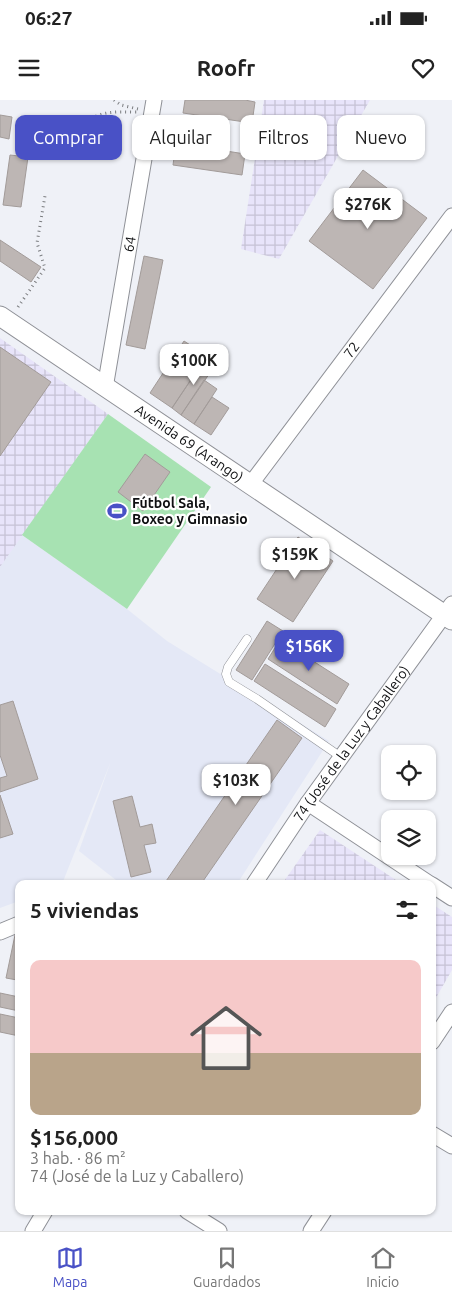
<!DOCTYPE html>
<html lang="es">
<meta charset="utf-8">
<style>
:root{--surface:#fff;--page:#f2f2f2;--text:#222;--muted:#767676;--line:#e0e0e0;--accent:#4951c6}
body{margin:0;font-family:Ubuntu,sans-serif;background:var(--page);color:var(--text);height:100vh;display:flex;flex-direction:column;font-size:19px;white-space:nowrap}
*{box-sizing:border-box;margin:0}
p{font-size:16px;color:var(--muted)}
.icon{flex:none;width:28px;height:28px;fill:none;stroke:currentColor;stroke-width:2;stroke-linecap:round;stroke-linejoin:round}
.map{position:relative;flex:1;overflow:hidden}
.panel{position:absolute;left:15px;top:780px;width:421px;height:335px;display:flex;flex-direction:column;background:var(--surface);border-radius:10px;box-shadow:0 1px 4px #0004}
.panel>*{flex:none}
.banner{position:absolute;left:15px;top:15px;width:422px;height:45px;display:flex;gap:10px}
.fabs{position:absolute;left:381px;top:645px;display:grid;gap:10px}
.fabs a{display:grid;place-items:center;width:55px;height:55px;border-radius:10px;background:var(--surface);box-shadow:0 1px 4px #0004;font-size:25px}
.price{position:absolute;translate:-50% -42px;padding:0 11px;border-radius:10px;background:#fff;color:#222;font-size:16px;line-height:32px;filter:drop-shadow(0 1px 2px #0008)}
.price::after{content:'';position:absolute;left:50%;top:30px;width:15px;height:11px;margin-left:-8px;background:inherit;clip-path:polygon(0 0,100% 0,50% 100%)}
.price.selected{background:var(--accent);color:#fff}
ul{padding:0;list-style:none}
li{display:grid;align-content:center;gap:10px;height:265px;padding:0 15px}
li span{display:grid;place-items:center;height:155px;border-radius:10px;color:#555}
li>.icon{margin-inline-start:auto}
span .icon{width:90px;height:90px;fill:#fffc;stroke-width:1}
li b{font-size:21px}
h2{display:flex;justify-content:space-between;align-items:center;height:60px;padding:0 15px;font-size:21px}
.chip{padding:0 18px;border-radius:10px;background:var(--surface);box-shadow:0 1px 4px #0004;font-size:18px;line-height:45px}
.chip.selected{background:var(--accent);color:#fff}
.status{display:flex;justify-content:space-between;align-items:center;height:35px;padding:0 25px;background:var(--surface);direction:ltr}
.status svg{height:14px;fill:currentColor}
header{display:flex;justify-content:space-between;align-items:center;height:65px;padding:0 15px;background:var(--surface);font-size:22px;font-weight:700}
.tab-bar{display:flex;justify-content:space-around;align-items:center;height:70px;border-top:1px solid var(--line);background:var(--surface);font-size:14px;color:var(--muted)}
.tab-bar a{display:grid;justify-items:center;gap:2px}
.tab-bar .selected{color:var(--accent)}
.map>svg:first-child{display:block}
</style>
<div class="status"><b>06:27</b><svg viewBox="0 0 49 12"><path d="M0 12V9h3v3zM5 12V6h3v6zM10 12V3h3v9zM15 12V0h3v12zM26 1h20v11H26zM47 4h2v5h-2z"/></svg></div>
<header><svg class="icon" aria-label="menu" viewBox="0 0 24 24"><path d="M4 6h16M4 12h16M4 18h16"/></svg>Roofr<svg class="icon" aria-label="heart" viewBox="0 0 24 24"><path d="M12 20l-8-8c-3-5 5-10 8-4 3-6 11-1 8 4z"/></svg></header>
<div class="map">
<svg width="452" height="1131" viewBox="0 0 452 1131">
<defs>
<pattern id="industrial-grid" width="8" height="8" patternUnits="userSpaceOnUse" patternTransform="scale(1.25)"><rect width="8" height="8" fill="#e8e4fa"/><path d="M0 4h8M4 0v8" fill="none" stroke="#c6c2d5"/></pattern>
</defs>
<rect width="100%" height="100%" fill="#eff1f7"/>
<path fill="#e4e8f6" d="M22,435L127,509L167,541L329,641L237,784H121L79,751L111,661L62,784H19V801L0,808V466Z"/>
<path fill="url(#industrial-grid)" d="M264,0H370L279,159L241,149Z
M0,238L108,314L0,467Z
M320,730L402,784H282Z
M432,804L452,817V870L433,903Z"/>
<path fill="#a7e2b2" d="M108,314L211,387L127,509L22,435Z"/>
<path fill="#bdb6b4" stroke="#a29b99" d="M185,0H245L255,2L252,23L183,13Z
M0,15L12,17L9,39L0,37Z
M51,25L120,35L117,57L47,46Z
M176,43L245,54L242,75L173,65Z
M10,55L28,57L21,107L3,105Z
M363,70L427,118L373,189L309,141Z
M0,140L41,167L31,182L0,161Z
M144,156L163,160L145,249L126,245Z
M184,241L207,256L172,308L150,293Z
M0,247L51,282L0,356Z
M206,257L216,264L181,315L172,308Z
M204,280L217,289L194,324L181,315Z
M212,297L229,308L211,335L194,324Z
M145,354L170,372L143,411L118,392Z
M298,437L333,461L293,522L257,499Z
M267,521L283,531L252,580L236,570Z
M280,540L349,584L337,604L268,559Z
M265,564L336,609L325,627L254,581Z
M13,601L38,679L0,692V678L7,676L0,655V605Z
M277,620L302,638L201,784H164Z
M0,695L13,734L0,738Z
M132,696L140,727L152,724L156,743L144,745L151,772L131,777L113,701Z
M15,835H19V873L17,880L6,878Z
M0,893L19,897V911L0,907Z
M0,914L19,918V936L0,932Z"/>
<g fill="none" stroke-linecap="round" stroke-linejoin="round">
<g stroke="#8f9197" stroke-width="9">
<path id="service" d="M247,539L228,567L226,574L229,582L257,599L341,657"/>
</g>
<g stroke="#8f9197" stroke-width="17">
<g id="minor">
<path id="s1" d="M105,288L154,0"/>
<path id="s2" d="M250,385L452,116"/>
<path d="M308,703L430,784"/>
<path id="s3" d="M254,784L308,703L452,504"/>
<path d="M432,785L452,798"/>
<path d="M0,832L19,824"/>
<path d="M432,942L452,912"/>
<path d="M432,1034L452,1046"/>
<path d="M187,1111L219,1131"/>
<path d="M33,1131L45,1111"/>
<path d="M311,1131L324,1111"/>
</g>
</g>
<g stroke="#8f9197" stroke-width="21">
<g id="tertiary">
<path id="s4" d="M0,216L452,520"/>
</g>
</g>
<path stroke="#7a7c7f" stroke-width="3" stroke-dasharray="1 4" stroke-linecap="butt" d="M114,0L121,5L138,9
M83,24C100,10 116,12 137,12
M18,207L45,168L37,143L45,96"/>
<use href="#service" stroke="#fff" stroke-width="8"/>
<use href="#minor" stroke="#fff" stroke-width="15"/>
<use href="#tertiary" stroke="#fff" stroke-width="19"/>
</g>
<defs>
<g id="stadium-bare" transform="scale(1.5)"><path d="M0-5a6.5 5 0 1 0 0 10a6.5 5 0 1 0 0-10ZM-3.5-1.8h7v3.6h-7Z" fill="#4951c6" stroke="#fff" stroke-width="2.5" paint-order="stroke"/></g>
</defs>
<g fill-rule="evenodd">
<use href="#stadium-bare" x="117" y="411"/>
</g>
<g text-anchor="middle" stroke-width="4.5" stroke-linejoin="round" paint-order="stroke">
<g font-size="14" fill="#0e0f11" stroke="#fff">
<text dy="5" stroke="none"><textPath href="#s1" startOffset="146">64</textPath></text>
<text dy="5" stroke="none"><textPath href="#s2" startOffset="169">72</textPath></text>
<text dy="5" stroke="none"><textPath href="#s4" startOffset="228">Avenida 69 (Arango)</textPath></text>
<text dy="5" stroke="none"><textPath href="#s3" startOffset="171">74 (José de la Luz y Caballero)</textPath></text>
</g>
<g font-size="14" font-weight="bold" fill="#0e0f11" stroke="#fff" text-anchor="start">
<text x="132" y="408">Fútbol Sala,<tspan x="132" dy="16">Boxeo y Gimnasio</tspan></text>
</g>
</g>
</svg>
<div class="fabs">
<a><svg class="icon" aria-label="locate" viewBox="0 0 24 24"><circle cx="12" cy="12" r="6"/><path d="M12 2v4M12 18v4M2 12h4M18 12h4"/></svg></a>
<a><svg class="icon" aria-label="layers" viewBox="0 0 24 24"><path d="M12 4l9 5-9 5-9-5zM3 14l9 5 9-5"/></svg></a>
</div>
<b class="price" style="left:368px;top:130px">$276K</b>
<b class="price" style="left:194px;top:286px">$100K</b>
<b class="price" style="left:295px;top:480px">$159K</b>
<b class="price selected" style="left:309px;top:572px">$156K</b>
<b class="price" style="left:236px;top:706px">$103K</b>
<div class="banner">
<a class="chip selected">Comprar</a>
<a class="chip">Alquilar</a>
<a class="chip">Filtros</a>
<a class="chip">Nuevo</a>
</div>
<section class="panel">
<h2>5 viviendas<svg class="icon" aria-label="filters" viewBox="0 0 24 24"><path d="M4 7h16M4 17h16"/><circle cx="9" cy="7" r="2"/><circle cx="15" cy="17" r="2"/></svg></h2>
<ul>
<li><span style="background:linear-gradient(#f6c9c9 60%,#b9a48a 0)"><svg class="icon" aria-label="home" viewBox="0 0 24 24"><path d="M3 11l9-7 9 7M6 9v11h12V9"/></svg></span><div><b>$156,000</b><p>3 hab. · 86 m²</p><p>74 (José de la Luz y Caballero)</p></div></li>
</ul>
</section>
</div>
<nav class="tab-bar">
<a class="selected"><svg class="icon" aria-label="map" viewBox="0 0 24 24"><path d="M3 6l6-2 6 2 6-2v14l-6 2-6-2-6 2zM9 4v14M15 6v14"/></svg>Mapa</a>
<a><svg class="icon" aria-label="saved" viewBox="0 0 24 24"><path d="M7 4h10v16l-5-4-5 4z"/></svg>Guardados</a>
<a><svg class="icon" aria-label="home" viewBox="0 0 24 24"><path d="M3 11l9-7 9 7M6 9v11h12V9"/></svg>Inicio</a>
</nav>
